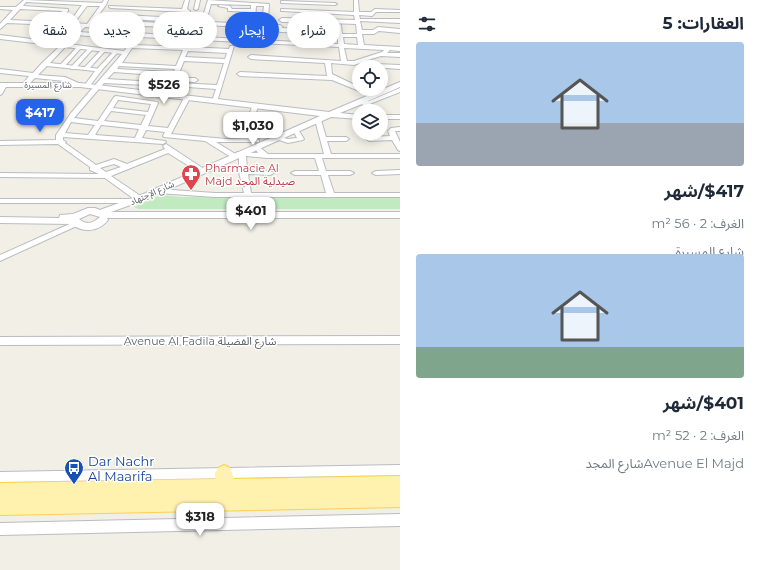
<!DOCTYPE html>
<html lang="ar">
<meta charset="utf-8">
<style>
:root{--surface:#fff;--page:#f2f2f3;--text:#1f2937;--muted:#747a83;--accent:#2563eb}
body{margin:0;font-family:Montserrat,"Noto Sans Arabic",sans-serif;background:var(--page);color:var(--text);direction:rtl;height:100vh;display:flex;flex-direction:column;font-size:15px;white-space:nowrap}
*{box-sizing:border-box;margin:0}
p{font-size:13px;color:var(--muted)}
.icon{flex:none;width:22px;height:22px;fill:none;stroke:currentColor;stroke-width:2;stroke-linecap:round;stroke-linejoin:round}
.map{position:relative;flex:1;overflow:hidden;direction:ltr}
.panel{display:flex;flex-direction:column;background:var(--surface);width:360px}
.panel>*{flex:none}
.guide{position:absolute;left:12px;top:12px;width:328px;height:36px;direction:rtl;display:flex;gap:8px}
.controls{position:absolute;left:352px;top:60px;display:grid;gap:8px}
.controls a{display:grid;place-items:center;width:36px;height:36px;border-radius:50%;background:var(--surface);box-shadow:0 2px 10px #0003;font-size:20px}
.price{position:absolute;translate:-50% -34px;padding:0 9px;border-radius:8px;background:#fff;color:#222;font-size:13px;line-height:26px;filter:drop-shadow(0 1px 2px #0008)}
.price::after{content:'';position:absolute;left:50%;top:24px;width:12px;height:9px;margin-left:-6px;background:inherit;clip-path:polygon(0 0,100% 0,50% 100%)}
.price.current{background:var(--accent);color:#fff}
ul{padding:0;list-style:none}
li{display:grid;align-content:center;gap:8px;height:212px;padding:0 16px}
li span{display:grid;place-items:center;height:124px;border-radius:4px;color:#555}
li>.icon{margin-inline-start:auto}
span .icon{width:72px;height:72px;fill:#fffc;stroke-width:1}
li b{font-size:17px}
h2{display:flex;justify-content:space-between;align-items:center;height:48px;padding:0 16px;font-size:17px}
.pill{padding:0 14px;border-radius:18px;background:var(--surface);box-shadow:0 2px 10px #0003;font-size:14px;line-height:36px}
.pill.current{background:var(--accent);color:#fff}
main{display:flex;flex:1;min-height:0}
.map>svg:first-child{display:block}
</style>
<main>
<section class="panel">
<h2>العقارات: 5<svg class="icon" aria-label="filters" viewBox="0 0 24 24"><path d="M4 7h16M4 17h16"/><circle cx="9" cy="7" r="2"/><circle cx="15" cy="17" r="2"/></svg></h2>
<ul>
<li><span style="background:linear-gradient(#a9c7e8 65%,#9aa5b1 0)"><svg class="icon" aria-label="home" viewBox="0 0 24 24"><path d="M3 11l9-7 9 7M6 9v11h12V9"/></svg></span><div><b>$417/شهر</b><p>الغرف: 2 · 56 m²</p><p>شارع المسيرة</p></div></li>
<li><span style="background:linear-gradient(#a9c7e8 75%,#7fa58c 0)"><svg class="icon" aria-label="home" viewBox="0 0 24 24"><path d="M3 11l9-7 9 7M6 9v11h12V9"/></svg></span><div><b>$401/شهر</b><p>الغرف: 2 · 52 m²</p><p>Avenue El Majdشارع المجد</p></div></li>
</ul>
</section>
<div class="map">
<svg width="400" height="570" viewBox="0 0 400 570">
<rect width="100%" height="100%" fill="#f1efe6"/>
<path fill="#c1eac1" d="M164,195L180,197L400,198V209H138L134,207L156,197Z"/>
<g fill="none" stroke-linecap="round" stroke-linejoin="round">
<g stroke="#b9bcc1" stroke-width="2">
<path id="pedestrian" d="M198,22L200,23L196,38L193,39L196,23Z
M208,23L210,24L205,38L202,39L206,24Z
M77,47L81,48L64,67H60V65Z
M88,49L92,50L75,69H71V67Z
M101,50L105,51L88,70H84V68Z
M114,51L118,52L101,71H97V69Z"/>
</g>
<g stroke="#b9bcc1" stroke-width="2">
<path id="minor" d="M24,0L102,3L104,0H108L106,5L92,24L133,32L141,22L182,24L185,12L111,8L109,7V6L182,9L185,0H189L187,9L190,11L188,21L280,25L283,27L281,28L304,29L301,22H282L279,20L282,18L355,20L354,15L283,11H281V9L354,12V0H358L359,12H371L375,9L400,10V12H376L372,16L359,15L360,19H400V23L360,21L362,30H373L378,27L400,29V33L379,31L374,34H362L364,45L400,47V51L390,50L387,53H400V57L381,56L365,61L375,64L400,65V69L371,67L360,63L354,65L331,63L332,74L359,87V89H365L376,94V96L374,97L332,80L240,76L237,74L240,72L327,76L325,63L251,59L248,57L251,55L341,61L339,47L140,37L135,45L184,47L186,43L188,42L191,44L189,47L229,49L230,46H234L217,102L212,101L216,89L174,86L170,95L167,97L164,95L168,86L104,83L74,118L98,121L114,97L116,96L157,102L158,103L148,126L168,128L184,98L187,96L190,98L171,134L226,139L248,138L245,135L243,131L252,107L255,105L258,107L249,131L259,140V142H216L237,155V159H234L205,141L164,137L163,136L165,132L146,130L142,138L165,141L166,142L163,144L63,137V140L66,142L65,143L96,165L114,159L127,164L165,149L163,146L166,144L207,171L203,173H200L168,153L111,176L142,197L143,199L137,203H0V199H134L105,178L0,177V173L99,174L90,170V167L58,144L0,145V141L56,140V135L71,113L122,54L65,47L50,63L101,69L102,70L89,87L84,86L95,71L47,66L38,75L65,77L83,85L80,87L64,81L35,78L27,86H23L22,85L29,76L0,73V69L33,73L42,63L60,46L0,39V35L63,43L80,26L7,23L0,29V24L13,10L0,9V7H16ZM26,2L82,5L69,23L58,22L68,11V9L23,6ZM87,6H100L87,24L74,23ZM20,9L62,11L53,22L10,20ZM306,22L356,24L357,34H342L341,25L338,23L335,25L336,28L307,27ZM187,24L280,29L277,30L280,32L310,33L312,32V30L336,31L337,36L310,34L307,36L310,38L338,39V44L184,36ZM142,26L181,27L179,36L137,33ZM85,27L100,28L136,36L124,51L68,44L77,35L130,40L133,38L130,36L80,32ZM343,37H357L358,45L344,44ZM132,48L183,50L176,66L122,63ZM344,48L384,50L382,52L354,61H347ZM188,51L227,53L225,59L185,57ZM184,61L224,63L217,85L175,83L176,81L195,82L198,80L195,78H177ZM119,66L175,69L171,78L160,77L157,79L160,81H170L169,83L107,79L114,72L169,76L172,74L169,72L117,69ZM118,100L151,104L148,112L113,108ZM111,111L146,115L141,125L104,121ZM71,122L95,125L88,135L65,133ZM101,125L139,129L135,138L95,135ZM114,164L121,167L106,172L100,168Z
M196,0H200L198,9L196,10L194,9Z
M208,0L269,4L268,21L265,23L262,21L264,6H256L255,21L252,23L249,21L251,12L230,11H228V8L218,6L220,5L230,6L232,9H251V5L211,4L207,18L202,19Z
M283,1L335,3L337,4L335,5L281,3V1Z
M106,14L160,17L163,19L160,21L104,17L103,16Z
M4,83L7,85L2,94L0,95V87Z
M400,88V92L367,105L362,104Z
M318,118L321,120L326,137H346L349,139L346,141H327L331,154H400V158H322L326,171H350L354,173L350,175H328L334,193H400V197H215L158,193L154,191L158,189L215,193H244L239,172V156L236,154L237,152L258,153L254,147L257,145L268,154H324L315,120ZM246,156L267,158H315L319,171H295L291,173L295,175H321L326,193H251L248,174L270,175L274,173L270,171L247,170Z
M400,127V131H395L400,142V151L398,150L392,140L369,141L366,139L369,137L390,136L388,131L391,128Z
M296,128L298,129L304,139L303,140L288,143L273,138L276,136L288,139L297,138L293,130Z
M400,170V174L376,175L372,173L376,171Z
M74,222H80L81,224L0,261V255Z
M400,465V475L0,482V472Z
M400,514V526L0,535V523Z"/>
</g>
<g stroke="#b9bcc1" stroke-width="2">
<path id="tertiary" d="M400,82V87L368,101L378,111H368L362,104L340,113L359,115V119L331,117L147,199L100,216L97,215L95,213L97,211L141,195L320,116L80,87H0V83H80L329,112Z
M381,115H400V119H381Z
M400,336V344L0,345V337Z"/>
</g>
<g stroke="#babdc3" stroke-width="2">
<path id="secondary" d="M88,208H95L105,212H400V218H107L108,220C100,231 83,234 72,224L0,223V217L59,218L60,215L73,214ZM90,214L100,217C93,223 87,226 79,219Z"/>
</g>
<g stroke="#fecf53" stroke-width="2">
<path id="primary" d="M224,465L230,468L234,479L400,476V507L0,515V483L215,479V473L218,468Z"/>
</g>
<use href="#pedestrian" fill="#fff" fill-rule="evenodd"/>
<use href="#minor" fill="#fff" fill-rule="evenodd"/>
<use href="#tertiary" fill="#fff" fill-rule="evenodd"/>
<use href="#secondary" fill="#fff" fill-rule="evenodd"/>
<use href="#primary" fill="#fff2ae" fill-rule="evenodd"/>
</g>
<defs>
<g id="pharmacy-pin" transform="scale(1)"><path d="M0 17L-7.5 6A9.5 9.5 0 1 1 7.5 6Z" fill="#e0444e" stroke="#fff"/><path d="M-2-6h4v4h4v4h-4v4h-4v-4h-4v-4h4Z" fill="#fff"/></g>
<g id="bus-pin" transform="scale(1)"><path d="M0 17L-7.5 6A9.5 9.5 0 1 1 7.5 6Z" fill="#1a4fb4" stroke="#fff"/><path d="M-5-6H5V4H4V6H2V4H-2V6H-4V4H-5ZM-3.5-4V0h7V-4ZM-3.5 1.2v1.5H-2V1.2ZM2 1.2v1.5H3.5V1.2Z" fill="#fff"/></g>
</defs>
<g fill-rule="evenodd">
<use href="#pharmacy-pin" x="191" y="174"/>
<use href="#bus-pin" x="74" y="468"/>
</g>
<g text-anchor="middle" stroke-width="3" stroke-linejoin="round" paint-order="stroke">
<g font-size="9" fill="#5e6268" stroke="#fff">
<text x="48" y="88">شارع المسيرة</text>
<text transform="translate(152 193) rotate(-24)" y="3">شارع الإجتهاد</text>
</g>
<g font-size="11" fill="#be3a42" stroke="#fff" text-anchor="start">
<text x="205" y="172">Pharmacie Al<tspan x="205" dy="13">Majd صيدلية المجد</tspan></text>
</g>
<g font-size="11" fill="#5e6268" stroke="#fff">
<text x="200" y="345">Avenue Al Fadila شارع الفضيلة</text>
</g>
<g font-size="13" fill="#164399" stroke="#fff" text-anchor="start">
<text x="88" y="466">Dar Nachr<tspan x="88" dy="15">Al Maarifa</tspan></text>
</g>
</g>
</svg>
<div class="controls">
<a><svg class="icon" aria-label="locate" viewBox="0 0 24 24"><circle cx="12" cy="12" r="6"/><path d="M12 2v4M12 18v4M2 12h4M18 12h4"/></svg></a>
<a><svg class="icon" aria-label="layers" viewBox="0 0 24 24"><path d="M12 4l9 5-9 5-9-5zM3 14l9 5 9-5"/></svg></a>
</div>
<b class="price" style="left:164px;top:105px">$526</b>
<b class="price current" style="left:40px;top:133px">$417</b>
<b class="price" style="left:253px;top:146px">$1,030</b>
<b class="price" style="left:251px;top:231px">$401</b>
<b class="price" style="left:200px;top:537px">$318</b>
<div class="guide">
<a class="pill">شراء</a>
<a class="pill current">إيجار</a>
<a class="pill">تصفية</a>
<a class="pill">جديد</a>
<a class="pill">شقة</a>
</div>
</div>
</main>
